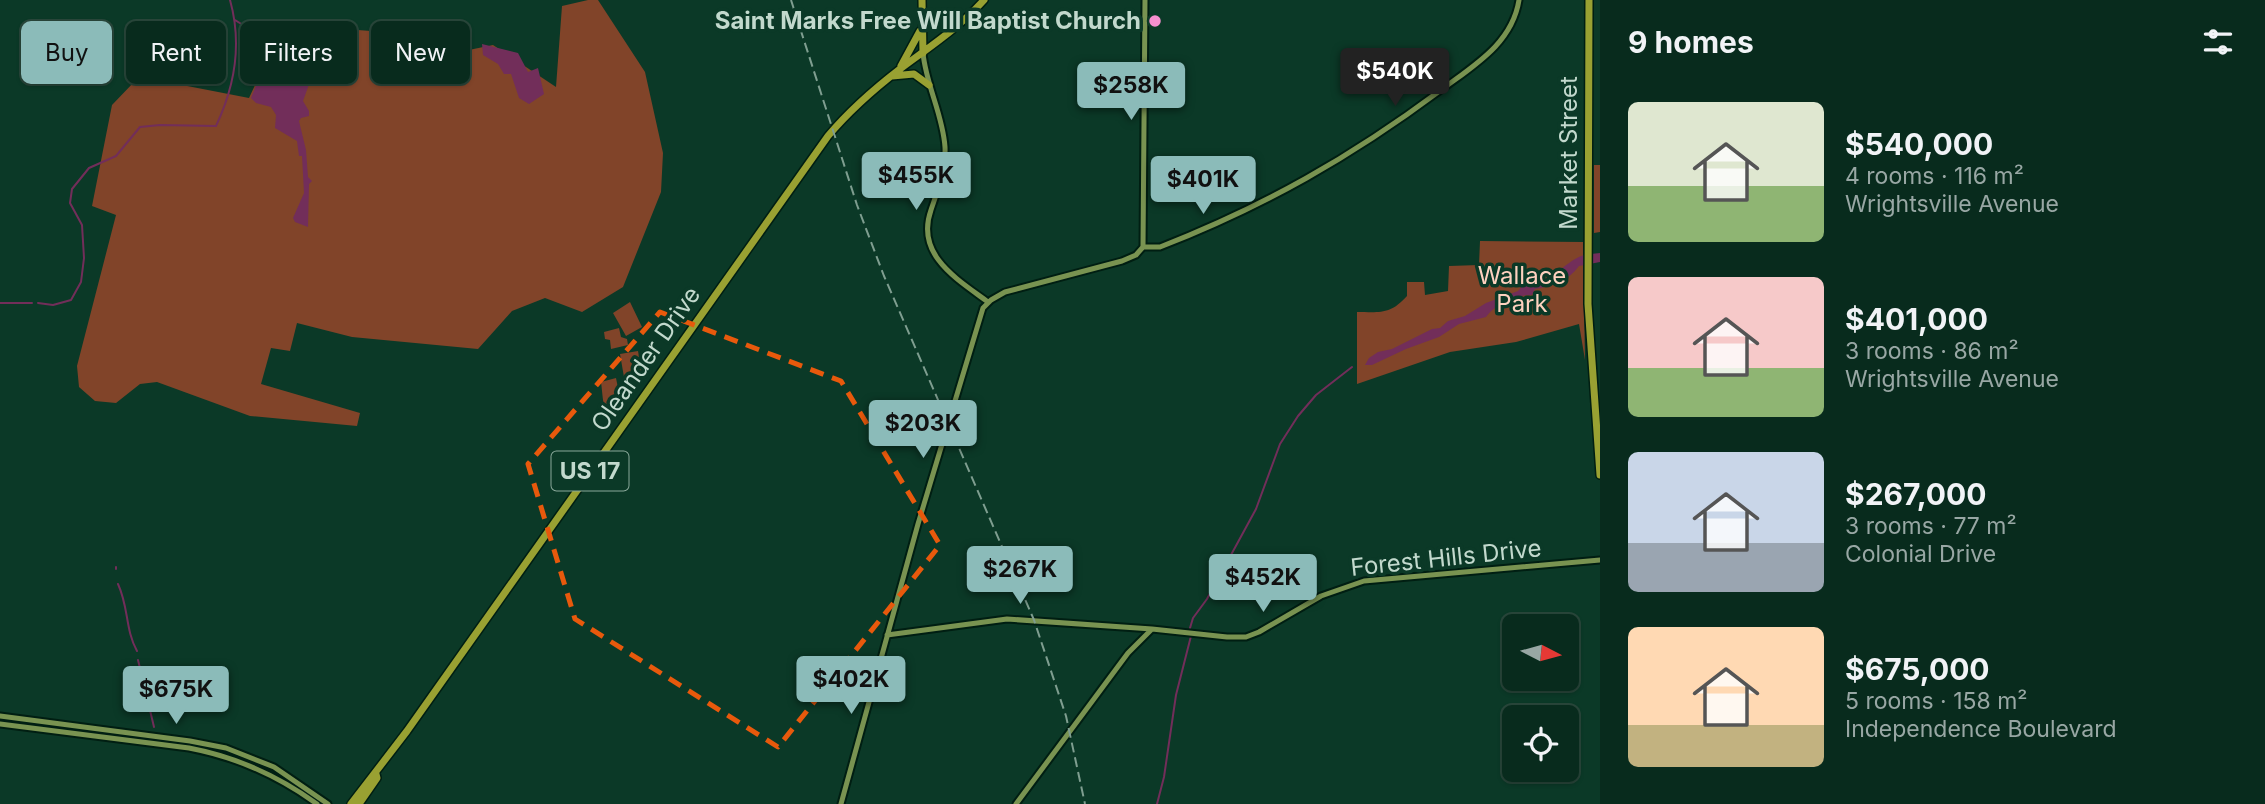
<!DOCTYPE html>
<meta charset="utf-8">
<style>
:root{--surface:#082b1d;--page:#16372a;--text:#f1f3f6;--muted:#98a7a4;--line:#29473b;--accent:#8bbbb9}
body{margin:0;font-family:Inter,sans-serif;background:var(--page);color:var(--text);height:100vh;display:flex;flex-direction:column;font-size:26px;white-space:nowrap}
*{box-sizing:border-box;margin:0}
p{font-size:23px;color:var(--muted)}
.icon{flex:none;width:38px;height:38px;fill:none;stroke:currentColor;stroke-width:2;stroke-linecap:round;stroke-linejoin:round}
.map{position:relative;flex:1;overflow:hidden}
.details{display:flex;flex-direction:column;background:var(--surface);width:665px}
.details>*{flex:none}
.hud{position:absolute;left:21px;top:21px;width:665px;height:63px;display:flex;gap:14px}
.needle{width:46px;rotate:96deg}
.tools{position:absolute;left:1502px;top:614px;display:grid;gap:14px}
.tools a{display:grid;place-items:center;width:77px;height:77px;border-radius:10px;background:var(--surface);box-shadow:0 2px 5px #0004,0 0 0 2px var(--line);font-size:35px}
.price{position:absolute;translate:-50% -60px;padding:0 16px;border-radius:7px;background:var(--accent);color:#111;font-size:23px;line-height:46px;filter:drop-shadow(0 2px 4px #0008)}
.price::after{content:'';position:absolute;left:50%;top:42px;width:21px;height:16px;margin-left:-10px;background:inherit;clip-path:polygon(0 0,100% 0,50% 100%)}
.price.selected{background:#222;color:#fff}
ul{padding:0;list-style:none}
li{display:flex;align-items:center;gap:21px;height:175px;padding:0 28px}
li span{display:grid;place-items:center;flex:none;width:196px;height:140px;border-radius:10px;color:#555}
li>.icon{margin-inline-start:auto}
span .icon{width:84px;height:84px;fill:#fffc;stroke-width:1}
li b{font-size:30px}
h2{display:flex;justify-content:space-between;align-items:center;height:84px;padding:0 28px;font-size:30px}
.chip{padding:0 24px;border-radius:10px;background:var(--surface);box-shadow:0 2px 5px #0004,0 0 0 2px var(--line);font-size:24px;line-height:63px}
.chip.selected{background:var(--accent);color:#111}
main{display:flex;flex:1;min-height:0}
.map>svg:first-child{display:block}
</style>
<main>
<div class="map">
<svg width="1600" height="804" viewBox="0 0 1600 804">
<rect width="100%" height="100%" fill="#0b3927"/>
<path fill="#814429" d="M588,0H598L645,72L663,153L661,192L623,287L582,312L545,298L512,311L478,349L352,337L297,323L290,351L271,348L261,384L360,413L357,426L250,416L157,382L140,384L116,403L95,401L79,387L77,366L116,215L92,206L112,105L135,81L177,84L249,98L275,42L249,22L371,31L400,57L406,38L427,28L464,51L493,45L556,87L562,6Z
M1594,165H1600V232L1594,233Z
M1480,241L1583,242L1585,360L1579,324L1516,342L1450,352L1357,384V312C1380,312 1390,315 1407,296V282H1424L1425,295L1448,291L1449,266L1479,265Z
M630,302L642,327L626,336L613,313Z
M619,328L621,337L627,339L628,345L611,349L610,340L605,339L604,332Z
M638,351L643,380L625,383L620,354Z
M616,378L618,388L627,387L629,396L622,397L621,395L619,398V406L605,409C603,405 602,389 601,382Z"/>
<path fill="#722e5a" d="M282,38L315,46L334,56L328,74L319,79H311L303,101L309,111V116L301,118L299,121L306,150L308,177L312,181L309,184L308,227L295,222L293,218L304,193L302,156H299L297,141L275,128L276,115L271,107L256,103L251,98L266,61Z
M482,44L518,53L528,72L538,68L544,94L529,104L519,98L511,74H504L498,64L483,55Z
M1600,253V262L1579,266C1568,281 1553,286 1535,289L1532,295C1516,294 1494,305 1486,317L1459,324L1439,337L1406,349L1372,365H1365L1369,358L1378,352L1392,349L1432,329L1440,328L1448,321L1465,316L1486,303L1518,291L1527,281C1549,285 1560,267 1577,258C1583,254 1593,254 1600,253Z"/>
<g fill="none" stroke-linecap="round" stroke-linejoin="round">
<path stroke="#722e5a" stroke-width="2" d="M235,20L257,34L274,51
M0,303H32
M38,303L53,305L71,300L81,282L84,258L82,225L70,203L72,189L89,168L116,156L140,127L160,125L216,126C235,86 242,43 230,0
M116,567V569
M118,584C129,608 125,629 137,651
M1190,628L1193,618L1207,599L1256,509L1280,444L1298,416L1316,395L1352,367
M138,660L154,727
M1157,804L1164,777L1176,695L1191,636"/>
<g stroke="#001e12" stroke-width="9">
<path id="secondary" d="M923,53C926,85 943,115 945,147C946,170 938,189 931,210C915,255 957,279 988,302
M1143,247H1160C1265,206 1351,157 1441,90C1473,66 1512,44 1519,0
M1143,247L1145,0
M887,635L1007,619L1152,629
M0,716L190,741L226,748L274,767L328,804
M0,724L189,748C237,757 277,775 317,804
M841,804L918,524L983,308L991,300L1005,292L1122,261L1136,255L1143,247
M1016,804L1128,653L1152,629L1227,637H1246L1259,632L1321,596L1364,581L1600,560"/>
</g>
<g stroke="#001e12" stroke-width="10">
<path id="primary" d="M922,0L923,53
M1589,0L1588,304L1600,475
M901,66L920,31
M892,76L914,74L929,85
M351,804L407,731L828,136C849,111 874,89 900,69C928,48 960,27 984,0
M359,804L377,778L376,774"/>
</g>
<use href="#secondary" stroke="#799351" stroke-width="5"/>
<use href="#primary" stroke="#99a132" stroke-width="7"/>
<path stroke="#7f9e90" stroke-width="2" stroke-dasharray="10 5" stroke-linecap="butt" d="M791,0L857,205L884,276L1034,620L1066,716L1085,804"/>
</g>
<path fill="none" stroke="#e8590c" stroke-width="5" stroke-dasharray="14 9" stroke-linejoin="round" d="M660,312L841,381L940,545L778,747L575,619L528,464Z"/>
<circle fill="#f690cf" stroke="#0b3927" stroke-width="2.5" cx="1155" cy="21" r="7"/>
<g text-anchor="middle" stroke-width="7" stroke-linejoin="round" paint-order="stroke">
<rect fill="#0b3927" stroke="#8ba99b" stroke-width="2" x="551.5" y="451.5" width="77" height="39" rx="5"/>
<g font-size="23" font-weight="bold" fill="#c2d9cd">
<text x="590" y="479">US 17</text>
</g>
<g font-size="24" font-weight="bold" fill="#c2d9cd" stroke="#0b3927" text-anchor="end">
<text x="1141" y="29">Saint Marks Free Will Baptist Church</text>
</g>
<g font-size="24" fill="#c2d9cd" stroke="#0b3927">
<text transform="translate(1569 153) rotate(-90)" y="8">Market Street</text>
<text transform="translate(646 359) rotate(-55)" y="8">Oleander Drive</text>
<text transform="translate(1446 558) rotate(-6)" y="8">Forest Hills Drive</text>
</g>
<g font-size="24" fill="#fed2bf" stroke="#0b3927">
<text x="1522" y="284">Wallace<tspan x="1522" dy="28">Park</tspan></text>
</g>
</g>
</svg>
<div class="tools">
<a><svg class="needle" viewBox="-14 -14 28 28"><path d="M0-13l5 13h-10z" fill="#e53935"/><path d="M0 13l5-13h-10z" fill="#98a7a4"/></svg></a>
<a><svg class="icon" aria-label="locate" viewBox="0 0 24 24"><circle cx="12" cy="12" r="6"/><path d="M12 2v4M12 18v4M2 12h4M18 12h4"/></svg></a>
</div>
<b class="price selected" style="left:1395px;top:108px">$540K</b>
<b class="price" style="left:1131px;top:122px">$258K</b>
<b class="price" style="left:916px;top:212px">$455K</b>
<b class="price" style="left:1203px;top:216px">$401K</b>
<b class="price" style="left:923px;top:460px">$203K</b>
<b class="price" style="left:1020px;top:606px">$267K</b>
<b class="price" style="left:1263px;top:614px">$452K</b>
<b class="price" style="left:851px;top:716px">$402K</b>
<b class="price" style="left:176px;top:726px">$675K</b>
<div class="hud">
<a class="chip selected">Buy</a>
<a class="chip">Rent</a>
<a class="chip">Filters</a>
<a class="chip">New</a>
</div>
</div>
<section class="details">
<h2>9 homes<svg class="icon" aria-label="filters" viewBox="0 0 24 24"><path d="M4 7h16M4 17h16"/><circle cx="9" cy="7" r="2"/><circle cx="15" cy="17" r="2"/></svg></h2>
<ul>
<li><span style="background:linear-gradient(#dfe7d0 60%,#8fb573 0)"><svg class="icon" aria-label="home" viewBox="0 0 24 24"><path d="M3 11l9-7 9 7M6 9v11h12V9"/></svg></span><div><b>$540,000</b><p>4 rooms · 116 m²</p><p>Wrightsville Avenue</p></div></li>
<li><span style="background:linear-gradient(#f6c9c9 65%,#8fb573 0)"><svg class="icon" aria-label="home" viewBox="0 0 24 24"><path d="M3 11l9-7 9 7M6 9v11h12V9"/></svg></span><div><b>$401,000</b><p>3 rooms · 86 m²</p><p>Wrightsville Avenue</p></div></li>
<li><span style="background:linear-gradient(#c9d6e8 65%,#9aa5b1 0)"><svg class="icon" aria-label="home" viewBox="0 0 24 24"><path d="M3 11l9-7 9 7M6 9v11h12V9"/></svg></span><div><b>$267,000</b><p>3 rooms · 77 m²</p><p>Colonial Drive</p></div></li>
<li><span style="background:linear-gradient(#ffd9b3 70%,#c2b280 0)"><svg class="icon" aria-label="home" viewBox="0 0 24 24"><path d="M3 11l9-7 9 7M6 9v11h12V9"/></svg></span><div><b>$675,000</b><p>5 rooms · 158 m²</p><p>Independence Boulevard</p></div></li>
</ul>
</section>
</main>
